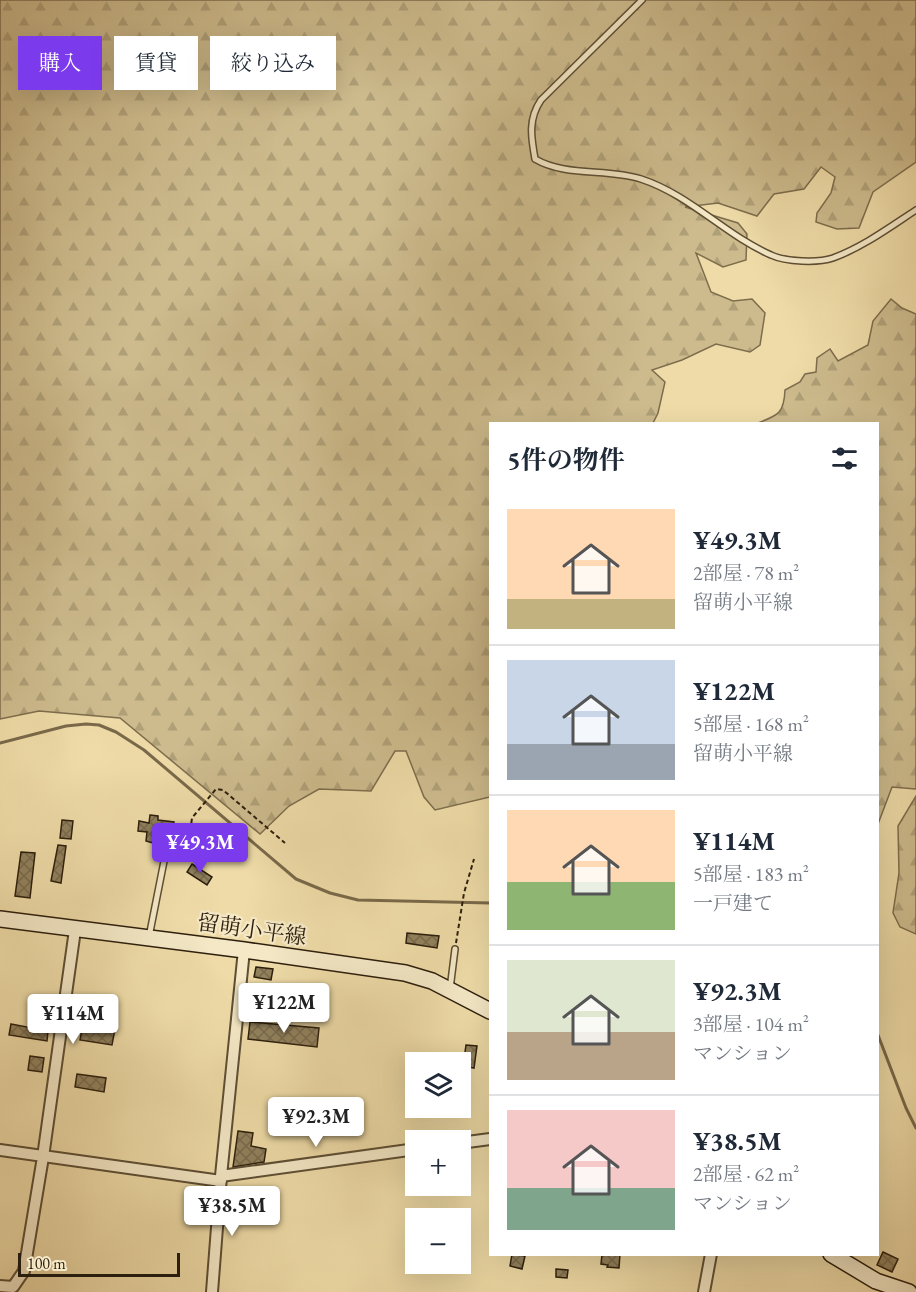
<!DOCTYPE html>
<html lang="ja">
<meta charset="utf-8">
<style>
:root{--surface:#fff;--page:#f2f2f3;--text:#1f2937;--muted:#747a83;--line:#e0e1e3;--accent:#7c3aed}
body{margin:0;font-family:"EB Garamond","Noto Serif JP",serif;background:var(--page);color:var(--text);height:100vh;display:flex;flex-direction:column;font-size:22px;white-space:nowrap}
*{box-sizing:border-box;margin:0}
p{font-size:20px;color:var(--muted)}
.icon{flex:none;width:33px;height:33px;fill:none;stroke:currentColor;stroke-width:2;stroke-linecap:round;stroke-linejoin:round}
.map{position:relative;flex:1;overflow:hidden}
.panel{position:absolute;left:489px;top:422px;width:390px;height:834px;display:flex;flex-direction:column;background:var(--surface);border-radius:0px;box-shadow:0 6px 24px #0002}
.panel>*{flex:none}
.banner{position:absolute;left:18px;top:36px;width:381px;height:54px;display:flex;gap:12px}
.controls{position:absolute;left:405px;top:1052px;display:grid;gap:12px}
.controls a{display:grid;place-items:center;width:66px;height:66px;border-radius:0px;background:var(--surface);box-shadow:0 6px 24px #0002;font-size:30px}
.scale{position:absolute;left:18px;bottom:15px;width:162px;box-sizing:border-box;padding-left:6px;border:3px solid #2d1f0d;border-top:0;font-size:16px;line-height:21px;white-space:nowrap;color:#2d1f0d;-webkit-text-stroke:4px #f4e8c6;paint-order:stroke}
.price{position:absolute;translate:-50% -51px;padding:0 14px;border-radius:6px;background:#fff;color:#222;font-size:20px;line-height:39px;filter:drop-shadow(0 2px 3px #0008)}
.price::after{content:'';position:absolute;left:50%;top:36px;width:18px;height:14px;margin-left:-9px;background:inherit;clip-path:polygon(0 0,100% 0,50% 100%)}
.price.selected{background:var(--accent);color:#fff}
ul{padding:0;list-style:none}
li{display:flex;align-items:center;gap:18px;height:150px;padding:0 18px}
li+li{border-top:2px solid var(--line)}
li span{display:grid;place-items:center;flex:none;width:168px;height:120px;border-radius:0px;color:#555}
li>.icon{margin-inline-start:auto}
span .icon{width:72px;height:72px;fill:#fffc;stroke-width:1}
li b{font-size:26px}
h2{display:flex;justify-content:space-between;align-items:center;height:72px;padding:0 18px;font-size:26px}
.pill{padding:0 21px;border-radius:0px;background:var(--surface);box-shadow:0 6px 24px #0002;font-size:21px;line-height:54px}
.pill.selected{background:var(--accent);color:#fff}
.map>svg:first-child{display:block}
</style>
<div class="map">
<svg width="916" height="1292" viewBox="0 0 916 1292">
<defs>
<pattern id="forest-firs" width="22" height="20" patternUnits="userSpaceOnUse" patternTransform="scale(1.5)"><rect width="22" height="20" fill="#cdbb8d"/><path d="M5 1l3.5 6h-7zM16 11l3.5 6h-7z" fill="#b0a078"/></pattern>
<pattern id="building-cross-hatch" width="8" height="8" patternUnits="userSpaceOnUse" patternTransform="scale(1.5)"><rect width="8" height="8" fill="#91815d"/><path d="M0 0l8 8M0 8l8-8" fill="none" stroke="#77694b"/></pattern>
</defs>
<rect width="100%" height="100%" fill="#eedba7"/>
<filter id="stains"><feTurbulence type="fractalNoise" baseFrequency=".00333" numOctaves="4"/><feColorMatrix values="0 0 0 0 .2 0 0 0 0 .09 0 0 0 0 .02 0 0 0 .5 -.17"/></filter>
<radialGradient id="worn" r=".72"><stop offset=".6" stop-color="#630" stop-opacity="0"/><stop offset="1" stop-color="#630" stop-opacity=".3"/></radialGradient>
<path fill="url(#forest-firs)" stroke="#7d6d4d" stroke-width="1.5" d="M0,0H916V162L873,192L859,228L837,229L816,222L817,213L831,193L835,177L821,167L804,189L774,194L757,216L718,203L685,207L738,223L747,234L746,260L723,267L696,253L711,292L733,301L752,299L765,313L760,345L750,352L716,344L682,360L652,370L665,382L658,413L653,423H490V797L435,810L424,797L406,751H395L371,791L319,789L289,806L260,834L120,718L39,711L0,719Z
M891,299L902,308L916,314V789L892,787L878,824V423H758C779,415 784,413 785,390L800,382L805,374L816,372L817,358L830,349L838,361L868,345L873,321Z
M916,796V934L900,927L893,913L899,873L898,826Z"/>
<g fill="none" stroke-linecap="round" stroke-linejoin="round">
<path stroke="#79694a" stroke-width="3" d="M0,743L66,726L86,724L99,725L116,732L144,750L296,879L330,893L358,900L490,903
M878,1035L906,1108L916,1128"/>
</g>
<path fill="url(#building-cross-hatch)" stroke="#2d1f0d" stroke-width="1.5" d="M150,815L158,816V820L174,822L172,836L155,833L153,843L146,841L147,832L138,831L139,821L149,823Z
M62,820L73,821L71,839L60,838Z
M58,845L66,846L61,883L51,881Z
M21,852L35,853L30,898L15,896Z
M192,864L212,877L207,885L187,872Z
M407,933L439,936L437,948L406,943Z
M256,967L273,969L271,980L254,977Z
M250,1022L319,1028L317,1047L248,1039Z
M11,1024L48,1031L47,1041L9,1035Z
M83,1024L115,1029L112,1045L80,1040Z
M466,1045L477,1046L474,1068L463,1066Z
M30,1056L44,1058L42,1072L28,1070Z
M77,1074L106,1078L104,1092L75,1087Z
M238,1131L253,1133L251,1146L266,1149L264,1162L233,1167Z
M883,1252L898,1259L892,1272L877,1265Z
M512,1254L525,1256L522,1269L510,1266Z
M602,1254H620L619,1268L607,1267L608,1265L601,1264Z
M556,1269L568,1270L567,1278L556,1277Z"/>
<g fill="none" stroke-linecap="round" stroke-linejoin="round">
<g stroke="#5d4e34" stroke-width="8">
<path id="lane" d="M642,0L541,100C528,119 531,137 535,159C566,177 607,168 641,179C690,195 725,235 771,255C786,262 818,263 833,258C863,247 890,227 916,210
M149,937L168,841
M450,989L455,949"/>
</g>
<g stroke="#5d4e34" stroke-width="14">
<path id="street" d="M460,1143L490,1139
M0,1150L221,1181
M221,1176L416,1149
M0,1286L13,1287L24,1271L43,1157L75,930
M212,1292L221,1176L244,950
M704,1292L711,1254"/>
</g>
<g stroke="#2d1f0d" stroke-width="18">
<path id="secondary" d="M0,919L244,950L405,973L432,981L490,1011
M831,1254L876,1281L909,1292"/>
</g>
<path stroke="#2d1f0d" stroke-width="2" stroke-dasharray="4.5 3" stroke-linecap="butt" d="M177,841H189L192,818L216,789L223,790L285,843
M456,943L464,893L474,859"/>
<use href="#lane" stroke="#f4e8c6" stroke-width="5"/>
<use href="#street" stroke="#f4e8c6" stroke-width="10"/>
<use href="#secondary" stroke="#f4e8c6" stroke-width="15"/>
</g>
<g text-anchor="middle" stroke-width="4.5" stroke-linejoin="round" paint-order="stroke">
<g font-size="22" fill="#2d1f0d" stroke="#f4e8c6">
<text transform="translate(252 929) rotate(8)" y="8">留萌小平線</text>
</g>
</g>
<rect width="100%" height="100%" filter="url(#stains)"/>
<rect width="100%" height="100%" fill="url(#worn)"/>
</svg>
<div class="controls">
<a><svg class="icon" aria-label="layers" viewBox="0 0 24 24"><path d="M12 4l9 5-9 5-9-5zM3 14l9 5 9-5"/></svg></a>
<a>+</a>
<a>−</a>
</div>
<div class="scale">100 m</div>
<b class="price selected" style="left:200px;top:874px">¥49.3M</b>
<b class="price" style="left:284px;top:1034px">¥122M</b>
<b class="price" style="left:73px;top:1045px">¥114M</b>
<b class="price" style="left:316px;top:1148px">¥92.3M</b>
<b class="price" style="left:232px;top:1237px">¥38.5M</b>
<div class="banner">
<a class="pill selected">購入</a>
<a class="pill">賃貸</a>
<a class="pill">絞り込み</a>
</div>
<section class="panel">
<h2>5件の物件<svg class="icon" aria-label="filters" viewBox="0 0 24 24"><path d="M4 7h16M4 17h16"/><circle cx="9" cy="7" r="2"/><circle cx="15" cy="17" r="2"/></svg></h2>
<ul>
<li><span style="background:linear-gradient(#ffd9b3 75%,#c2b280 0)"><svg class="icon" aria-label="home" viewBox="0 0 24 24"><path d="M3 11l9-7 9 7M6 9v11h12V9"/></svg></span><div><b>¥49.3M</b><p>2部屋 · 78 m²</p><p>留萌小平線</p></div></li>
<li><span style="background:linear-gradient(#c9d6e8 70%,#9aa5b1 0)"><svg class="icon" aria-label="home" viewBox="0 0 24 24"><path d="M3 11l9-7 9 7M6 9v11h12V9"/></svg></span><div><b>¥122M</b><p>5部屋 · 168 m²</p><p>留萌小平線</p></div></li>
<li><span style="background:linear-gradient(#ffd9b3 60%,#8fb573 0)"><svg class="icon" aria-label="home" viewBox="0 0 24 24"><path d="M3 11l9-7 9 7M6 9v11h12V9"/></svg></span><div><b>¥114M</b><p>5部屋 · 183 m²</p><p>一戸建て</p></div></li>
<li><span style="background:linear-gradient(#dfe7d0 60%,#b9a48a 0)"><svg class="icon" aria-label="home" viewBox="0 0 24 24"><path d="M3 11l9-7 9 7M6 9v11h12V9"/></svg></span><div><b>¥92.3M</b><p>3部屋 · 104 m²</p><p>マンション</p></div></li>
<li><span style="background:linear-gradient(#f6c9c9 65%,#7fa58c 0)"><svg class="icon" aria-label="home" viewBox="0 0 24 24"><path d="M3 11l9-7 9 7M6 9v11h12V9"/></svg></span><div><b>¥38.5M</b><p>2部屋 · 62 m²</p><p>マンション</p></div></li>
</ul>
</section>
</div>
